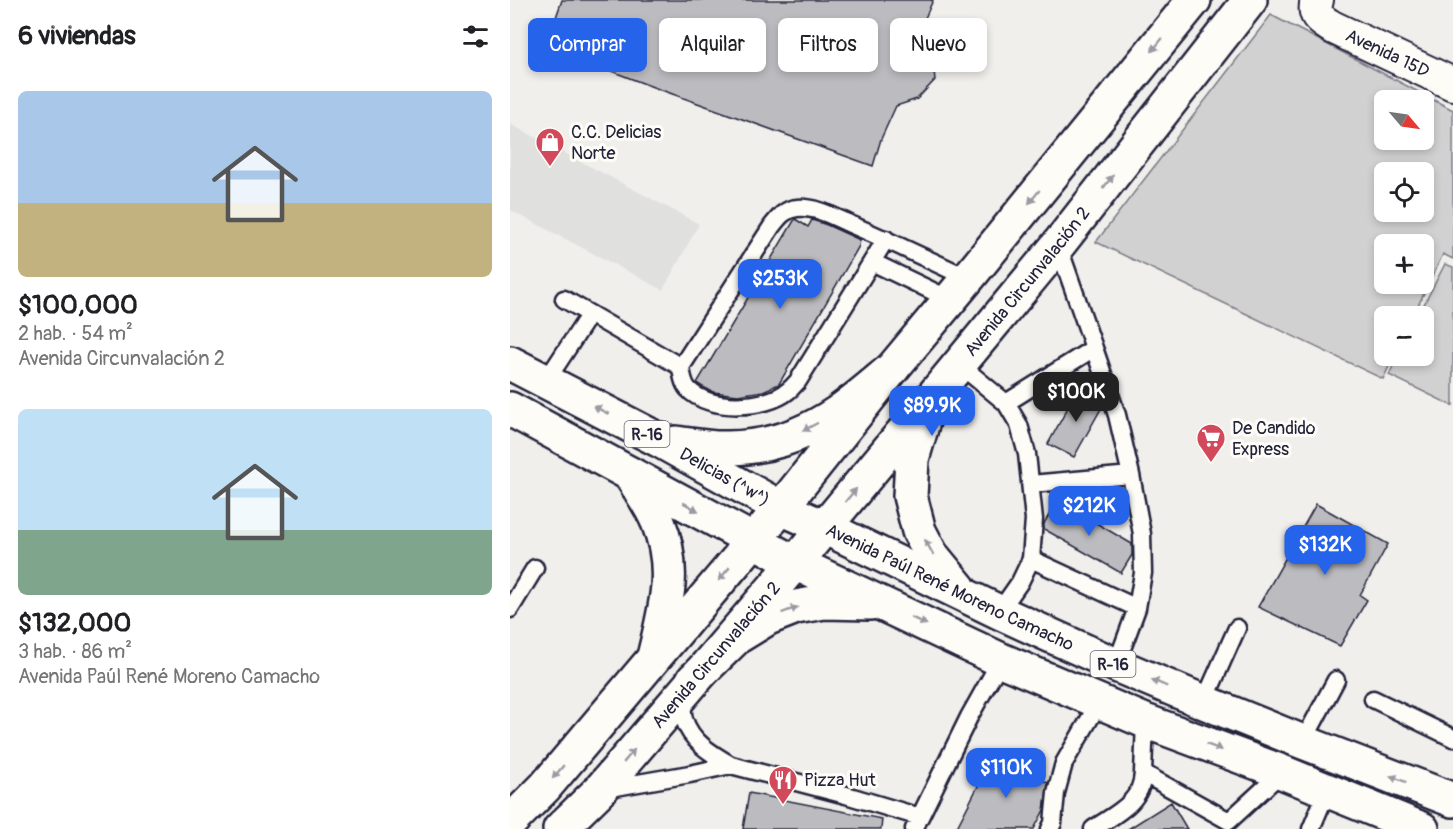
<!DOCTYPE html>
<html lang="es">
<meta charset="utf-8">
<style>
:root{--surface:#fff;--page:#f2f2f2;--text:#202124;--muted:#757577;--accent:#2563eb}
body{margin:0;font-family:Pangolin,sans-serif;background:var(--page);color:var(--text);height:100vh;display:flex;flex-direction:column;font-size:22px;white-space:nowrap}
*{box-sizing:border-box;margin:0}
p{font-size:20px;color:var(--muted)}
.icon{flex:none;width:33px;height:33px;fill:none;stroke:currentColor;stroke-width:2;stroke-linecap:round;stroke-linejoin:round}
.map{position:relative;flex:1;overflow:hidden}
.side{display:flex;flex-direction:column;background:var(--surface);width:510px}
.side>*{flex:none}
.guide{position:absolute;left:18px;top:18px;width:570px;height:54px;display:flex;gap:12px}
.needle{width:39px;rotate:119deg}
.tools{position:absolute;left:864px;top:90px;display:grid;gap:12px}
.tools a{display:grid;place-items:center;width:60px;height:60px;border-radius:9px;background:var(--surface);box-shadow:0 3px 9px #0003;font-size:30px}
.price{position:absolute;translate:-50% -51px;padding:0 14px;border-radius:12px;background:var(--accent);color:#fff;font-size:20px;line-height:39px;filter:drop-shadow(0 2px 3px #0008)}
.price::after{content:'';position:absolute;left:50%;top:36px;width:18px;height:14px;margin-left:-9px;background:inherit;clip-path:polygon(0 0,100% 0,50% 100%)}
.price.current{background:#222;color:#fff}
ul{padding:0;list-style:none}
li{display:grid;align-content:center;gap:12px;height:318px;padding:0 18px}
li span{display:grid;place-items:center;height:186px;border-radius:9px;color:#555}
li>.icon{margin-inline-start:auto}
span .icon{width:108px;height:108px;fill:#fffc;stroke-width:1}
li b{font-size:26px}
h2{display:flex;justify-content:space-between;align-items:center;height:72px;padding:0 18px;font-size:26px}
.pill{padding:0 21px;border-radius:9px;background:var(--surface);box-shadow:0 3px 9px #0003;font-size:21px;line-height:54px}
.pill.current{background:var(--accent);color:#fff}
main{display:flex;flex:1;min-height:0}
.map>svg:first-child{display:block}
</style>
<main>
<section class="side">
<h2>6 viviendas<svg class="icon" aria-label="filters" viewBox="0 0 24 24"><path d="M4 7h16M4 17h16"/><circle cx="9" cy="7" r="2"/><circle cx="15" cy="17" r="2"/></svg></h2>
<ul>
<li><span style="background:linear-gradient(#a9c7e8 60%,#c2b280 0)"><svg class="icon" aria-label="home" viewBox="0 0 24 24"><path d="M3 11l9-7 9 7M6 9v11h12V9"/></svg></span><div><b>$100,000</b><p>2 hab. · 54 m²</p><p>Avenida Circunvalación 2</p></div></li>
<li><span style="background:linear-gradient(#bfe0f5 65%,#7fa58c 0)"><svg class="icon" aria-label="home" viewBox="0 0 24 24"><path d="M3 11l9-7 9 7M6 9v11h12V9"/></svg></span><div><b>$132,000</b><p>3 hab. · 86 m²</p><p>Avenida Paúl René Moreno Camacho</p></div></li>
</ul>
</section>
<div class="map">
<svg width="943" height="829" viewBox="0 0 943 829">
<rect width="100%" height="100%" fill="#f0efec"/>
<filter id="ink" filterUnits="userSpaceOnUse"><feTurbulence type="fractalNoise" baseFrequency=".0167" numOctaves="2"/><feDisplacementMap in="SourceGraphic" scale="12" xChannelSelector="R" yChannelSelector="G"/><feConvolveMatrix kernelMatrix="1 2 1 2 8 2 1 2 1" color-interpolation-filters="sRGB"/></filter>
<g filter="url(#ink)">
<path fill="#e0e0df" d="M0,124L189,224L153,290L0,210Z"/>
<path fill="#d2d1d1" stroke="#7a7a86" stroke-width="1.5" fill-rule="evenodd" d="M761,15L943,110V259L933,254L903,316H874V356H884L873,379L586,242ZM874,100H914V140H874ZM874,172H914V212H874ZM874,244H914V284H874Z
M935,264L943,267V406L879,375L888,356H914V316H908Z"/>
<path fill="#bcbcc0" stroke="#22223b" stroke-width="1.5" d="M52,0H423L412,25L422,52L425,80L407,99L386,106L371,139L363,166L143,87L36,46Z
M285,219L298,227L302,220L317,225L350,240L349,246L269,384L253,391L228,395L203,392L193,387L187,383Z
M568,389L591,402L593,405L564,457L538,444Z
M547,500L622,544V555L611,573L534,529V524Z
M806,504L878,544L850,595L857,600L830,646L748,607Z
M484,755L538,783L534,810L524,829H446Z
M239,793L372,819L371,829H233Z
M661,802L677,829H618Z"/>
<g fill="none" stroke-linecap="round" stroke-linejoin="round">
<g stroke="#22223b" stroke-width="21">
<path id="lane" d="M376,239L288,381C285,384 282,388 278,391C256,409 199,412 178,389C173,383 172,375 171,367L262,226C269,217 275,209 287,208C305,206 324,217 340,224C380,241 419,260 458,278
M362,262L439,299
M54,299L171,367
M584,348L607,415L621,475L632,534L633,573L627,608
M450,365L496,403L584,348L548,245
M36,381L80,314
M496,403L509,425L517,454L524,519L521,559
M521,484L621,475
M0,609L25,568
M489,612L510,582L521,559L627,608L606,665
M863,699L943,738
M694,702L727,628
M635,721L633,773L719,821L772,772
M793,742L826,680
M221,765L336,795L410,817
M94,789L180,774L221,765C202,754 181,742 174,719C172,712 173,703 172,696
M404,829L459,717L491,660
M540,829L543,823L546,793L554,763L590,701
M583,829C605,814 632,803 633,773
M801,829L817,791"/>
</g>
<g stroke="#22223b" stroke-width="36">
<g id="street">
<path id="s1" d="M807,0C802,16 811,20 822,27L943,84"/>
</g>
</g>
<g stroke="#22223b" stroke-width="38">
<g id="secondary">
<path d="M0,822L35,787L271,508L382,369L458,278L684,0"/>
<path id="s2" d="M50,829L90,790L285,563L548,245L740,0"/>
</g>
</g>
<g stroke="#22223b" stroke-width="38">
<g id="primary">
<path id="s3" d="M0,363L149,440L271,508L314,527L489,612L606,665L694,702L793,742L943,800"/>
<path d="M419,401L402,459L400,496L409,531L421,554L449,588"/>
<path d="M0,409L285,563L491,660L635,721L772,772L912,829"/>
<path d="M166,443C182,445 197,448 213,448C253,449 293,436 327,413C346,400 364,384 382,369"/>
<path d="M120,474C129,489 141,505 148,522C168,570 155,610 144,657"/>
<path d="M183,680L227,637L258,618L286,607L314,602L360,603"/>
</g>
</g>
<use href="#lane" stroke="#fdfcf7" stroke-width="16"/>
<use href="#street" stroke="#fdfcf7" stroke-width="32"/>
<use href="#secondary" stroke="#fdfcf7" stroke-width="33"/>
<use href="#primary" stroke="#fdfcf7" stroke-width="33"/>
</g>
<defs><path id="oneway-solid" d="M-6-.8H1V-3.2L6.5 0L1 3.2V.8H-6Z" transform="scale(1.5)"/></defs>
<g fill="#9a9aa2">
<use href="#oneway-solid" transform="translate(647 45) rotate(129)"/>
<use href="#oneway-solid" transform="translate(598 182) rotate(-52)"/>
<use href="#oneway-solid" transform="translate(524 197) rotate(129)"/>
<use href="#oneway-solid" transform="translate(91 410) rotate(-153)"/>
<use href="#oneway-solid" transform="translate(300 427) rotate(152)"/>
<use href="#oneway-solid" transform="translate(341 495) rotate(-50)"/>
<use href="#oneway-solid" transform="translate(181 507) rotate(29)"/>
<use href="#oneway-solid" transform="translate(419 547) rotate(-119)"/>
<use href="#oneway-solid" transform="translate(214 574) rotate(130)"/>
<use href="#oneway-solid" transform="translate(280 610) rotate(-20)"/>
<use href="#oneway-solid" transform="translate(409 621) rotate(25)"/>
<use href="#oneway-solid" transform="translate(649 683) rotate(-157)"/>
<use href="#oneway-solid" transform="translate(704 747) rotate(21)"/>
<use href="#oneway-solid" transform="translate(119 756) rotate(-50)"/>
<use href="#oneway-solid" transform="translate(48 772) rotate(130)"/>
<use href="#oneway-solid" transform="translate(888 779) rotate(-159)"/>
</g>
</g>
<defs>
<g id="shop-pin" transform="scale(1.5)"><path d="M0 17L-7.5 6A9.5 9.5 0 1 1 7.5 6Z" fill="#d1495b" stroke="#fdfcf7"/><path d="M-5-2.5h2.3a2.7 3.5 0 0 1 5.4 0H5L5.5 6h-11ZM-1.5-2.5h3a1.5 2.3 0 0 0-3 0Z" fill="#fff"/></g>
<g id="supermarket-pin" transform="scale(1.5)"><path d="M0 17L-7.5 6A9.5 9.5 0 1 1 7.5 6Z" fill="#d1495b" stroke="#fdfcf7"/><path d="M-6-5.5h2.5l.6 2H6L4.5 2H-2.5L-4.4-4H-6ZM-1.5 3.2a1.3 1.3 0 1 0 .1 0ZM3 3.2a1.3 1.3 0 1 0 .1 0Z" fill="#fff"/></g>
<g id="restaurant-pin" transform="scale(1.5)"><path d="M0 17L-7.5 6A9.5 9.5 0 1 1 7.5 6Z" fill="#d1495b" stroke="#fdfcf7"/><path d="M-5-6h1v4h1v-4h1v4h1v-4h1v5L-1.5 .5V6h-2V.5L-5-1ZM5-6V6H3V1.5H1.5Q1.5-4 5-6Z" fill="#fff"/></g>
</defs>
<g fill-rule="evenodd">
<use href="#shop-pin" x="40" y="142"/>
<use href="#supermarket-pin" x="701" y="438"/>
<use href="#restaurant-pin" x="273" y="780"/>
</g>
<g text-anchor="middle" stroke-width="6" stroke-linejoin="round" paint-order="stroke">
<g fill="#fdfcf7" stroke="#646373" stroke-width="1.5">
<rect x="114.5" y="421" width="45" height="26" rx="4.5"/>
<rect x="580.5" y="651" width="45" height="26" rx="4.5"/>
</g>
<g font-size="16" font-weight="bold" fill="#22223b">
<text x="137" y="440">R-16</text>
<text x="603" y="670">R-16</text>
</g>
<g font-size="18" fill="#22223b" stroke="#fdfcf7">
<text dy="6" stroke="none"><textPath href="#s1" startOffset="96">Avenida 15D</textPath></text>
<text dy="6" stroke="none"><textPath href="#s2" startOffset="720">Avenida Circunvalación 2</textPath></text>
<text dy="6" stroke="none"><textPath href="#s3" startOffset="243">Delicias (^w^)</textPath></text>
<text dy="6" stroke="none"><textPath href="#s3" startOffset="494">Avenida Paúl René Moreno Camacho</textPath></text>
<text dy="6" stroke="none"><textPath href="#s2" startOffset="234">Avenida Circunvalación 2</textPath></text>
</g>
<g font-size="18" fill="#22223b" stroke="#fdfcf7" text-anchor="start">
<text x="61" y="138">C.C. Delicias<tspan x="61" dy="21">Norte</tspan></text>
<text x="722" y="434">De Candido<tspan x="722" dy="21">Express</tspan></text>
<text x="294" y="786">Pizza Hut</text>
</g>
</g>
</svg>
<div class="tools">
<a><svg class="needle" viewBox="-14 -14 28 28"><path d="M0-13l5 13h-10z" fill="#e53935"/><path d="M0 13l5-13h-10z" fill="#757577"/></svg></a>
<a><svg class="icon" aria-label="locate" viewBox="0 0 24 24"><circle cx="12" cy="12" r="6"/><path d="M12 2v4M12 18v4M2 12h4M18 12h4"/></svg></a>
<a>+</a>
<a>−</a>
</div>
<b class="price" style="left:270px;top:310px">$253K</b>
<b class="price current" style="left:566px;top:423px">$100K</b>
<b class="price" style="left:422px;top:437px">$89.9K</b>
<b class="price" style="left:579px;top:537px">$212K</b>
<b class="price" style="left:815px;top:576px">$132K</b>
<b class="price" style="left:496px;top:799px">$110K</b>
<div class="guide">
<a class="pill current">Comprar</a>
<a class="pill">Alquilar</a>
<a class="pill">Filtros</a>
<a class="pill">Nuevo</a>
</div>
</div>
</main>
